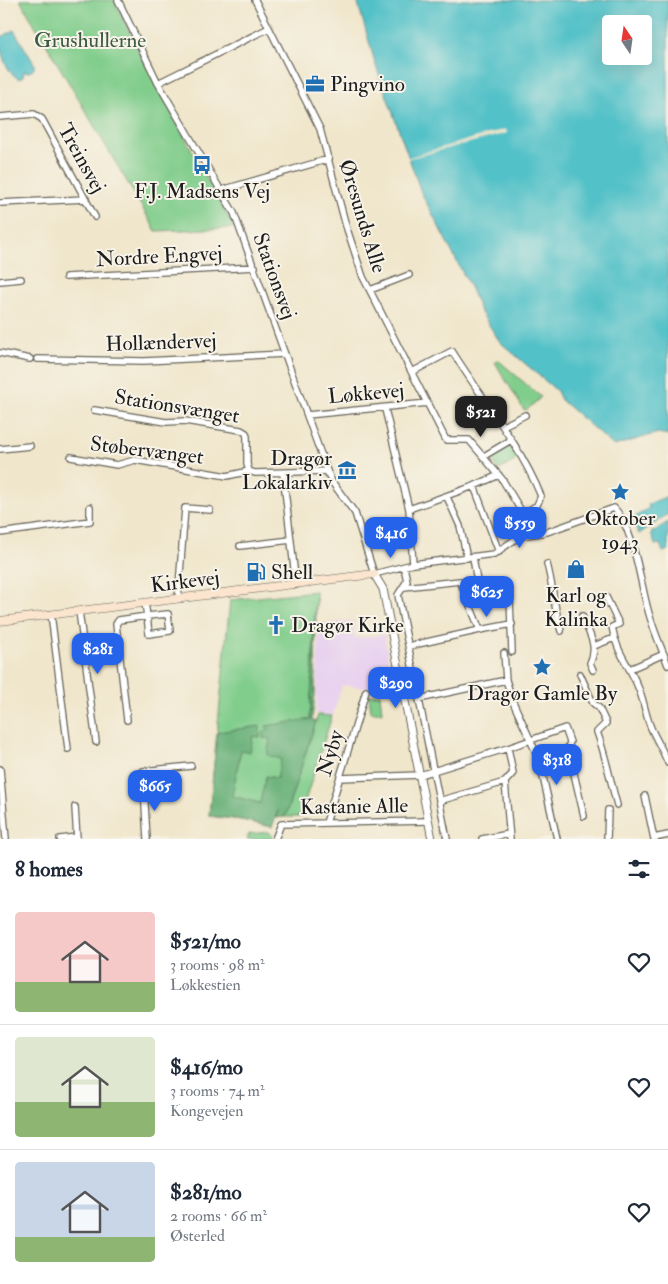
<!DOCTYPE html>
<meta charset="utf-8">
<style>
:root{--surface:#fff;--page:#f6f6f7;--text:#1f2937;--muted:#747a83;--line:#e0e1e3;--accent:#2563eb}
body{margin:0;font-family:"IM FELL Double Pica",serif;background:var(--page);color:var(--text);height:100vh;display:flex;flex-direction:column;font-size:19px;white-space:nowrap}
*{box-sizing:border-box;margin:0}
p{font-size:16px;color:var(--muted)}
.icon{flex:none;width:28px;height:28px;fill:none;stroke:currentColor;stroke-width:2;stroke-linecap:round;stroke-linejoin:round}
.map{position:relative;height:839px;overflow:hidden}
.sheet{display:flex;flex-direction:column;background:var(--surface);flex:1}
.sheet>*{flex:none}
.needle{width:32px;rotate:347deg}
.fabs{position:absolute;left:602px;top:15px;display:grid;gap:10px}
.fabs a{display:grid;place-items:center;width:50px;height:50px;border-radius:5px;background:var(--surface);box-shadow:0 5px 20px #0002;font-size:25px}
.price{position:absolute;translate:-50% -42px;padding:0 11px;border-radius:10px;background:var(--accent);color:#fff;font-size:16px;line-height:32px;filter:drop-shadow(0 1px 2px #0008)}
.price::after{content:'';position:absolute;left:50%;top:30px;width:15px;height:11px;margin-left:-8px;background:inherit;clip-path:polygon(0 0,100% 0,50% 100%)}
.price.selected{background:#222;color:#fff}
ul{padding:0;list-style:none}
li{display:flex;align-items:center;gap:15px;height:125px;padding:0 15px}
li+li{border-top:1px solid var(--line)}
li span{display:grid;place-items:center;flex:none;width:140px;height:100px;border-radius:5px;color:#555}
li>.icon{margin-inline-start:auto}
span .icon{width:60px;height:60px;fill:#fffc;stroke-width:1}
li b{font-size:21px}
h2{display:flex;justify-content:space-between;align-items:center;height:60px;padding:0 15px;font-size:21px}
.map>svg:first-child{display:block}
</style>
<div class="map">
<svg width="668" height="839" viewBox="0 0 668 839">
<rect width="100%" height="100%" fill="#f7f3e8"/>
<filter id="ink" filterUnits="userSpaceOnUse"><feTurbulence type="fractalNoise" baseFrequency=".02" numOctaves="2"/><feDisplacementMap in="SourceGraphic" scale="10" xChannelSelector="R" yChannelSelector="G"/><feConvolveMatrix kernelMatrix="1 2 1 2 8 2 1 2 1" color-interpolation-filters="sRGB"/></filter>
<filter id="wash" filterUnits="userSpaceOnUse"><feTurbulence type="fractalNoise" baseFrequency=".0096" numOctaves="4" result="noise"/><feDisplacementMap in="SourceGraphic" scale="20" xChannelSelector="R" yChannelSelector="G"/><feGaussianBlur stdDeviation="1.12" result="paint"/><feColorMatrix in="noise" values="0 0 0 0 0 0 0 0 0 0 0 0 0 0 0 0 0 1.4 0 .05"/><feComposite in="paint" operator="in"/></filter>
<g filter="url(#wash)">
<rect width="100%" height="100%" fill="#f0e6cb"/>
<path fill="#e8d2ef" d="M353,621L354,638L385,635L391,687L364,688L342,685L333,715L316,714L319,624Z"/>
<path fill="#81cd8c" stroke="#4e7454" d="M20,0H114L152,77L234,228L156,231Z
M498,360L541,397L527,410L523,409C514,392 504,379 495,362Z
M510,446L518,459L499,470L490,457Z
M316,591L310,721L272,827L242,820L209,816L230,600Z
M380,694L382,712H371L369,695Z
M318,715L332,716L300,817H285Z
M269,832L273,836L272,839H247L249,834Z"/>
<path fill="#68b078" stroke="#42664a" d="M316,597L315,694L312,720L316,721L285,817L276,818L278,810L272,827L242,820L209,816L217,732L260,726V737L253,736L250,752L241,750L232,796L260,803L266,776L277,778L281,759L267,755L270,739L263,738V733L268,729L266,726L310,719Z"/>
<path fill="#53c1c8" stroke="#386e72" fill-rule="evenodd" d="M357,0H668V435L658,433L614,446L561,400L557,391L500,342L480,311L471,289L421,192L376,66ZM611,24H644V56H611Z
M14,30L35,65L33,70L29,72L24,71L23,76L19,79C5,71 0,52 0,38Z
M668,496V514L639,534L632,519L649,508L648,504Z
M668,522V550L663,552L660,544L655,545L651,533Z"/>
<path fill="#f0e6cb" d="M506,129L507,133L406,159V158Z"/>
</g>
<g filter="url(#ink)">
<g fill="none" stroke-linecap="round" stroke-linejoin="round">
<g stroke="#666359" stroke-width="8">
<path id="minor" d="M118,0L158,83L234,213L327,471L332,482L355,513L374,574L413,564L494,554L520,536L547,532L614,508C634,528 640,582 648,610C653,629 661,647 668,665
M255,0L320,129L346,226L363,277L446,440H469L502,479L523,514L537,505L541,496C519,443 482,399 452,351L412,372
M158,83L269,28
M0,117L34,114L42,119L95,217
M222,190L329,159
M0,203L86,199
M66,277L255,267
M0,281L21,279
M370,290L409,275
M0,353L30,359
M37,359L144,361L285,354
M385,409L409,509L413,564
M94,410L166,422L185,421L241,430L246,433L247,437V464L249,471
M307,415L428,403
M503,426L525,415
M0,449L30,446
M484,456L511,440
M71,457L117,465L135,460L227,476L249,471
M249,471L255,473L327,471
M283,473L296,585
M474,486L499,552
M447,497L460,526L467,558
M409,509L474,486L499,475
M0,533L90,521V507
M240,546L291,540
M473,557L477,582L489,601L510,599L512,652
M547,564C553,586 554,608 561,631
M404,567L407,581L398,595L447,839
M404,587L460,581L480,630L512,624
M606,597L619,624L612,627C617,654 629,664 638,687C644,700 645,714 651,728C656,739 663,751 668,763
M178,599L185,508L210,510
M79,611L96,742
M51,614L68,749
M168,614L170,631L149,634L147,616Z
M582,616C588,632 599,646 590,663L593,670
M409,646L480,630
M594,646L614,638
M504,653L506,680L513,702L539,759L557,839
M630,669L664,654
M580,674L593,703L599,708L606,723L597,732C606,756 610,780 617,805
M419,699L506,680
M127,720L116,624L119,620L147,616L145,603
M0,769L6,839
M340,778L420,775L508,748L565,728L570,742L568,748L584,816
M505,782L510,839
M505,782L513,773L508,748
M645,796L654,839
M439,801L505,782
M75,807L77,839
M326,823L366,691
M654,838L668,835
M60,839L77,837
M147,839L143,771L191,766
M275,839L281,824L428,821
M482,839L509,834
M607,839L608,810"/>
</g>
<g stroke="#666359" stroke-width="9">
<path id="tertiary" d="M374,574L383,589L432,839"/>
</g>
<g stroke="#666359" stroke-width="9">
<path id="secondary" d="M0,621L374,574"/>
</g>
<use href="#minor" stroke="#fff" stroke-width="5.5"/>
<use href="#tertiary" stroke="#fff" stroke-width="7"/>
<use href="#secondary" stroke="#fbe5cf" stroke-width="8"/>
</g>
</g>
<defs>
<g id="office-bare" transform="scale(1.5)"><path d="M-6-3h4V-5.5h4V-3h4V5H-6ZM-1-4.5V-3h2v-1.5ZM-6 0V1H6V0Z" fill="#1f6fb2" stroke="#f7f3e8" stroke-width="2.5" paint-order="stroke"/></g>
<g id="bus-bare" transform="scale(1.5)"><path d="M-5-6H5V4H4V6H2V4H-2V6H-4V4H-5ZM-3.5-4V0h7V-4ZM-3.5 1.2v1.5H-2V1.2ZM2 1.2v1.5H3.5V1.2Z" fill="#1f6fb2" stroke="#f7f3e8" stroke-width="2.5" paint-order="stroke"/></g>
<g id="museum-bare" transform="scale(1.5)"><path d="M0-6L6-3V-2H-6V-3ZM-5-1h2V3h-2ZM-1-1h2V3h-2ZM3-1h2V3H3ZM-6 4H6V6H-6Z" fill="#1f6fb2" stroke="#f7f3e8" stroke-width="2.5" paint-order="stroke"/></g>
<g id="sight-bare" transform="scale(1.5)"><path d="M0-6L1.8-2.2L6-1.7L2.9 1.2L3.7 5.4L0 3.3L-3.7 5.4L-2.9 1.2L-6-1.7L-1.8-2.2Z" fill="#1f6fb2" stroke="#f7f3e8" stroke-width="2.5" paint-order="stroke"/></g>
<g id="shop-bare" transform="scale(1.5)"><path d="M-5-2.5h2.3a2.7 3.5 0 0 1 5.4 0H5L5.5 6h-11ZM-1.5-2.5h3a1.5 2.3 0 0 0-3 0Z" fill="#1f6fb2" stroke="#f7f3e8" stroke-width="2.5" paint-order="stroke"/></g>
<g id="fuel-bare" transform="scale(1.5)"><path d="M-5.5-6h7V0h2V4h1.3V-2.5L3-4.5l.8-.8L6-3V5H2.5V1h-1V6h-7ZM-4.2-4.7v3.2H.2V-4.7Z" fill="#1f6fb2" stroke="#f7f3e8" stroke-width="2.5" paint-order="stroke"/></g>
<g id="church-bare" transform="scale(1.5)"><path d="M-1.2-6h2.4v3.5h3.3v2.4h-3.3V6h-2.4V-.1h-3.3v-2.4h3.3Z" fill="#1f6fb2" stroke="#f7f3e8" stroke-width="2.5" paint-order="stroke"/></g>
</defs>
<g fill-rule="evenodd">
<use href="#office-bare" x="315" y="84"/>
<use href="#bus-bare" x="202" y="165"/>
<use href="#museum-bare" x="347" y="470"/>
<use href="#sight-bare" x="620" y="492"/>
<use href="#shop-bare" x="576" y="569"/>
<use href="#fuel-bare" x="256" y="572"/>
<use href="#church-bare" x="276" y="625"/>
<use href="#sight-bare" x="542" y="667"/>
</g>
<g text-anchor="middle" stroke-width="4" stroke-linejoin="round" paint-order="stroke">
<g font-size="21" fill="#3f5a43" stroke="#f7f3e8">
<text x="90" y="47">Grushullerne</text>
</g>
<g font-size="21" fill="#1c1c1c" stroke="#f7f3e8">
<text x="330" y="91" text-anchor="start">Pingvino</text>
<text x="202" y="198">F.J. Madsens Vej</text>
<text x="332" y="465" text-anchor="end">Dragør<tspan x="332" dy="24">Lokalarkiv</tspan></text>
<text x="620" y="525">Oktober<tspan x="620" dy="24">1943</tspan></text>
<text x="271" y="579" text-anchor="start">Shell</text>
<text x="576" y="602">Karl og<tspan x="576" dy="24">Kalinka</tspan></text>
<text x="291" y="632" text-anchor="start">Dragør Kirke</text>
<text x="542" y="700">Dragør Gamle By</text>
</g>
<g font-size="21" fill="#1c1c1c" stroke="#f7f3e8">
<text transform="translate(82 158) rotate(61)" y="7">Treinsvej</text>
<text transform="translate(363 216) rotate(73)" y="7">Øresunds Alle</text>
<text transform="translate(159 256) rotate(-3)" y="7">Nordre Engvej</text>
<text transform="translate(275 276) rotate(70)" y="7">Stationsvej</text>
<text transform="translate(161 342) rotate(-2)" y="7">Hollændervej</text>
<text transform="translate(366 393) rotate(-5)" y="7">Løkkevej</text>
<text transform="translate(177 406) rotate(9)" y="7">Stationsvænget</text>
<text transform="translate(147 450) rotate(7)" y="7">Støbervænget</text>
<text transform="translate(185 581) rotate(-7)" y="7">Kirkevej</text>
<text transform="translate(330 753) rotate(-73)" y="7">Nyby</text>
<text transform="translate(354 806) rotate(-1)" y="7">Kastanie Alle</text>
</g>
</g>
</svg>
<div class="fabs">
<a><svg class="needle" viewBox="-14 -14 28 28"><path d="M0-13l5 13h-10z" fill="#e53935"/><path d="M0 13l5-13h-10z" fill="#747a83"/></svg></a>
</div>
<b class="price selected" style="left:481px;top:438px">$521</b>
<b class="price" style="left:520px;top:549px">$559</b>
<b class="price" style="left:391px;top:559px">$416</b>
<b class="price" style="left:487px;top:618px">$625</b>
<b class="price" style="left:98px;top:675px">$281</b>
<b class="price" style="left:396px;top:709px">$290</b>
<b class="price" style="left:557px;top:786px">$318</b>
<b class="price" style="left:155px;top:812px">$665</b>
</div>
<section class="sheet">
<h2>8 homes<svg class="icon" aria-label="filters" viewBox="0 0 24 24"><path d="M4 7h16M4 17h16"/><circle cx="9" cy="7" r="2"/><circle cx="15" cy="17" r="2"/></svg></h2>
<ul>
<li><span style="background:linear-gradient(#f6c9c9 70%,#8fb573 0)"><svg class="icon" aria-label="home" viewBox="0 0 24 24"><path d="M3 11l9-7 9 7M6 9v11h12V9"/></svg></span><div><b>$521/mo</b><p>3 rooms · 98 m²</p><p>Løkkestien</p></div><svg class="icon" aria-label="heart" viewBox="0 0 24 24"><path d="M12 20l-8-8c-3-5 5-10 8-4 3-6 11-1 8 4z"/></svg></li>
<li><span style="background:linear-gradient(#dfe7d0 65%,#8fb573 0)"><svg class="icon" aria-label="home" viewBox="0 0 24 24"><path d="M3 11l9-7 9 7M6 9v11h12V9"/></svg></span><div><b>$416/mo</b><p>3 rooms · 74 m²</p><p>Kongevejen</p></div><svg class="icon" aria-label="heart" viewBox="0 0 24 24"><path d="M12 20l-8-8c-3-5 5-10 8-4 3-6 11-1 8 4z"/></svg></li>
<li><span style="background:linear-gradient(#c9d6e8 75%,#8fb573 0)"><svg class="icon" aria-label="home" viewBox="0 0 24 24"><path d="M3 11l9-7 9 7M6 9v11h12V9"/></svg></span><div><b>$281/mo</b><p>2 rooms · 66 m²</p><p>Østerled</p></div><svg class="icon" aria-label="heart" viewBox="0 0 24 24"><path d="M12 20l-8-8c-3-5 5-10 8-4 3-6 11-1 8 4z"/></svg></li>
</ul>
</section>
